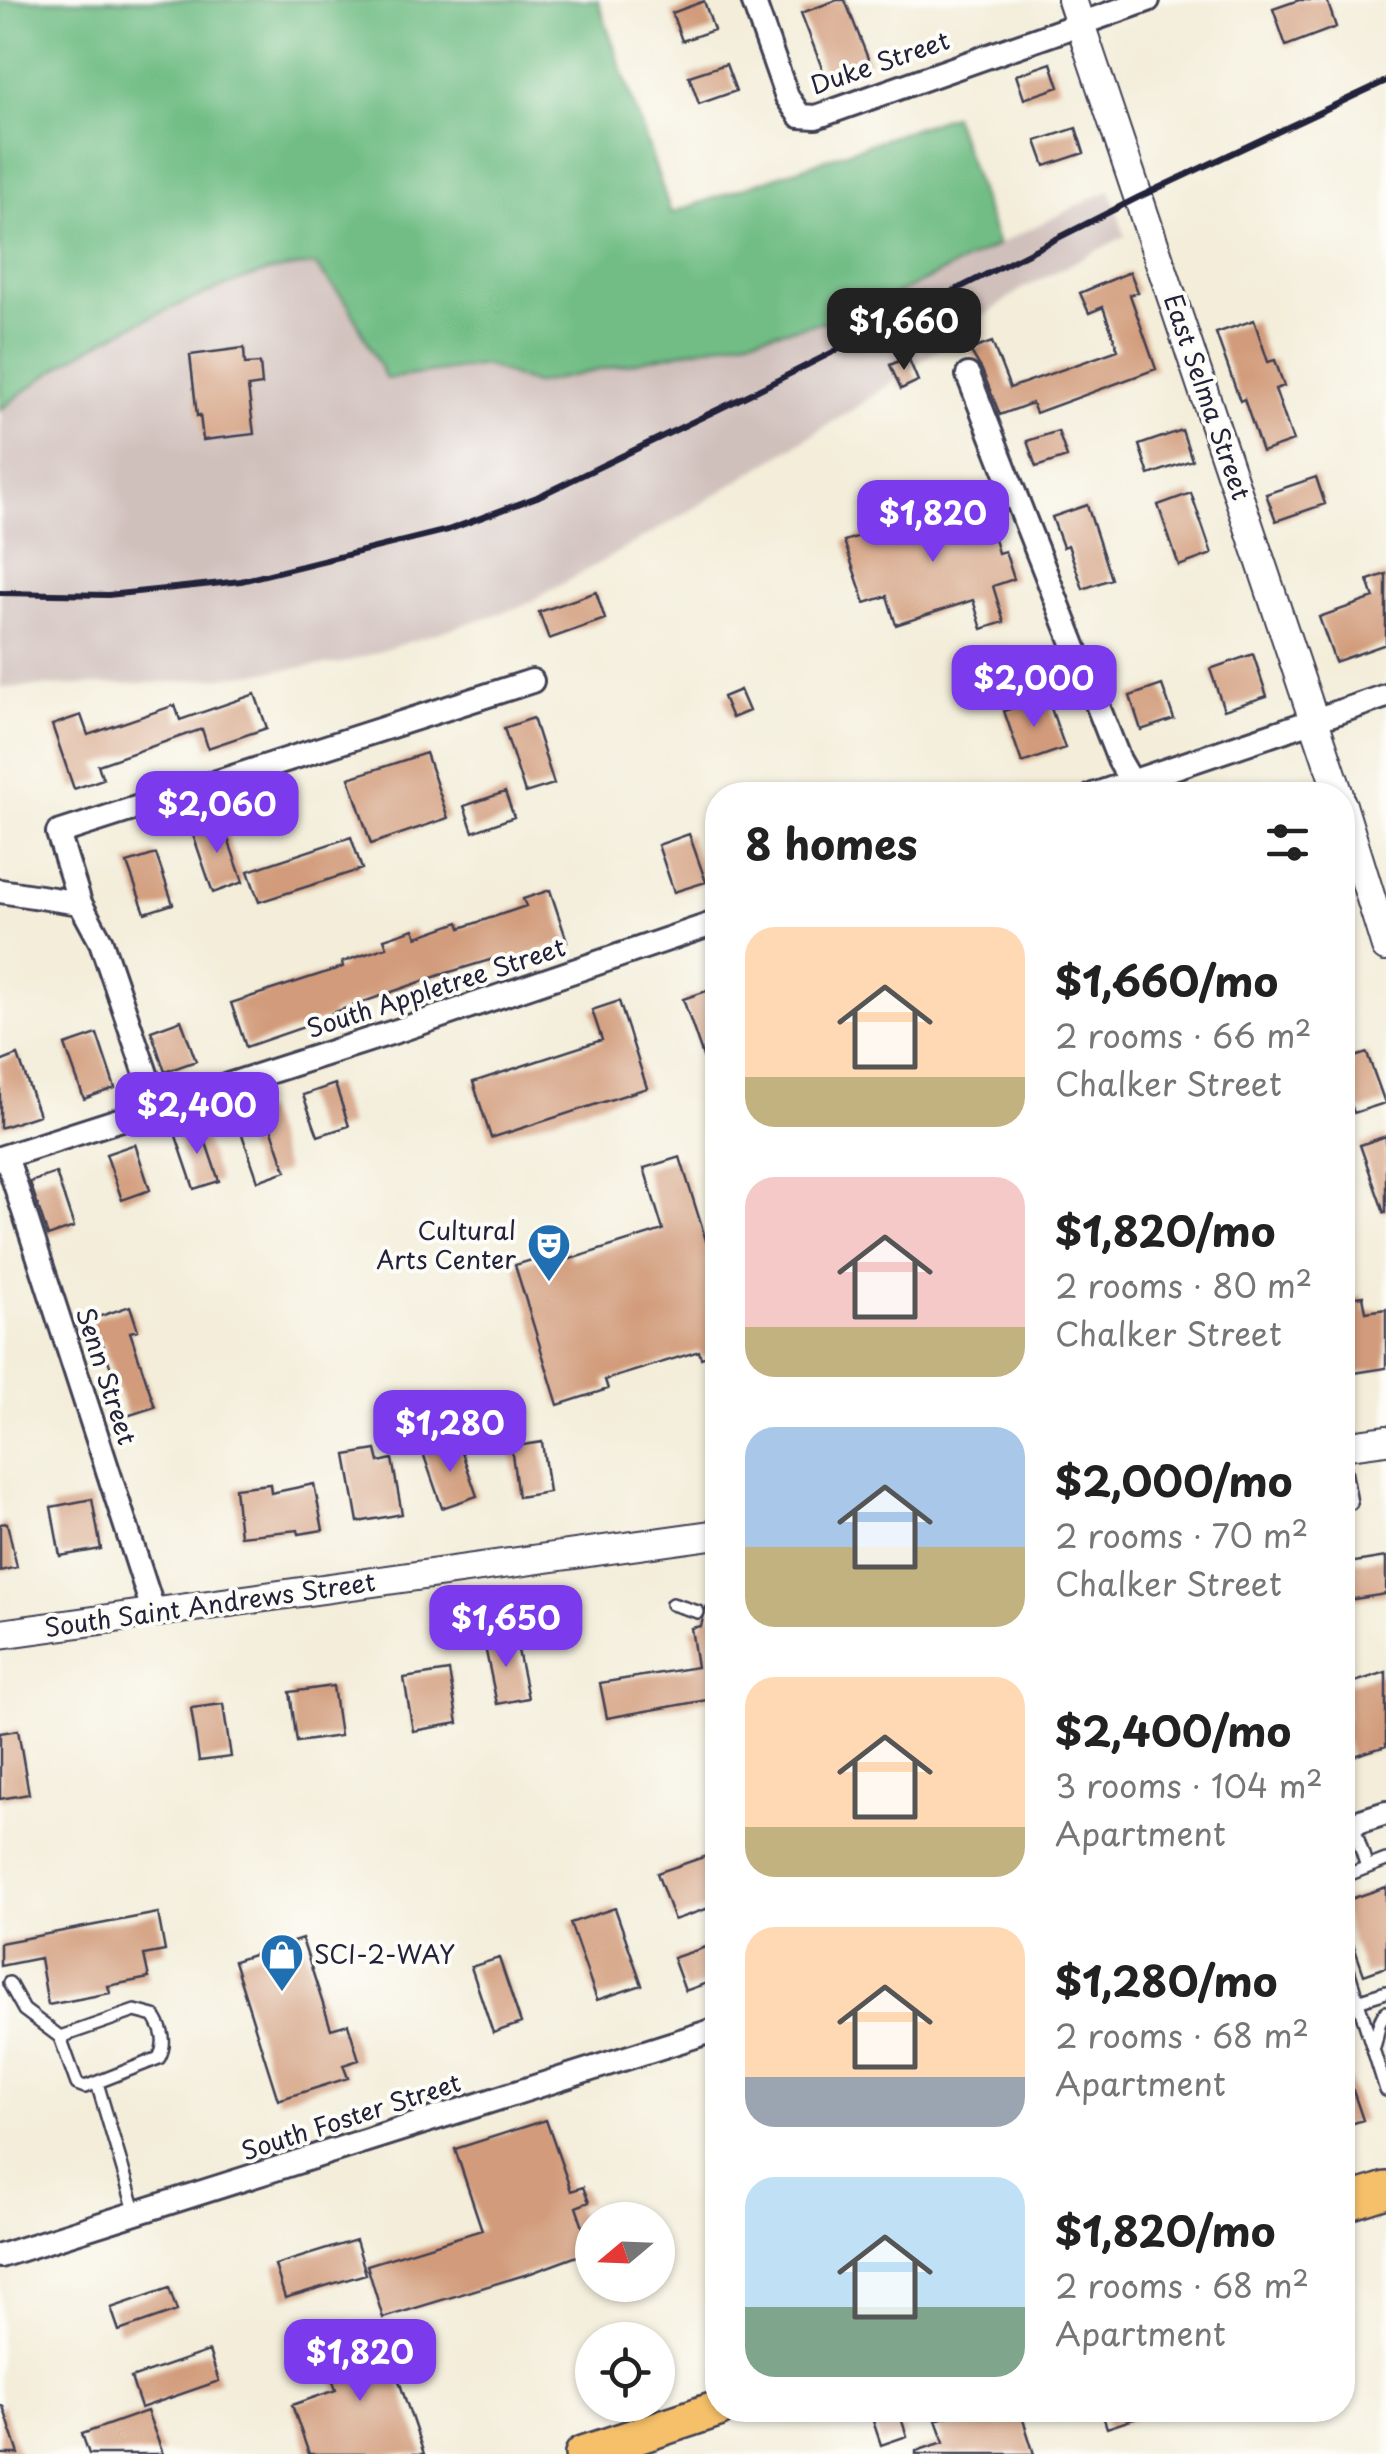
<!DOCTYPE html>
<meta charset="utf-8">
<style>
:root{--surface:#fff;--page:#f2f2f2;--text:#222;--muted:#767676;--accent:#7c3aed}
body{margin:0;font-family:"Playpen Sans",sans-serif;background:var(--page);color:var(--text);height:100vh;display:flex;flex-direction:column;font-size:38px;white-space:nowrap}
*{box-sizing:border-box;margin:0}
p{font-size:32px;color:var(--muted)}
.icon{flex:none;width:55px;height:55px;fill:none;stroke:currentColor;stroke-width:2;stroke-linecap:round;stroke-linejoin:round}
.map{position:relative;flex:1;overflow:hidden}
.sheet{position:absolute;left:705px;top:782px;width:650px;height:1640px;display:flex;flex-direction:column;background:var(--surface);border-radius:40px;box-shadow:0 2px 8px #0004}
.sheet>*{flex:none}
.needle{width:65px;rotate:251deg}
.buttons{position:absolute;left:575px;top:2202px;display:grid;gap:20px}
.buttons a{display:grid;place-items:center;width:100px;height:100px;border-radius:50%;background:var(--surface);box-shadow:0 2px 8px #0004;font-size:50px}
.price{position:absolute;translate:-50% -85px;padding:0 22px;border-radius:20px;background:var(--accent);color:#fff;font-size:32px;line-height:65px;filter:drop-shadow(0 2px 5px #0008)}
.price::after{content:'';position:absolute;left:50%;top:60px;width:30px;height:22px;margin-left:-15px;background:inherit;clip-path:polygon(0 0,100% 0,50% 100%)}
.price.active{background:#222;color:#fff}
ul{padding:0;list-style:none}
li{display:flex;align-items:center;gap:30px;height:250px;padding:0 40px}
li span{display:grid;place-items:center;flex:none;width:280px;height:200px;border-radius:30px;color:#555}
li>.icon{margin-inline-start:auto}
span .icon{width:120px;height:120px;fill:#fffc;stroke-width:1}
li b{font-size:42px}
h2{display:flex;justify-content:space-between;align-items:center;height:120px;padding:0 40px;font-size:42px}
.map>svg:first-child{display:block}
</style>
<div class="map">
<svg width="1386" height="2454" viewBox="0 0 1386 2454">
<rect width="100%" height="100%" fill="#fdfcf7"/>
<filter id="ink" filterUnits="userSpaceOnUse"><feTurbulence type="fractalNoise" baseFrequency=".01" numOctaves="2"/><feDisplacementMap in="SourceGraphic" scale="20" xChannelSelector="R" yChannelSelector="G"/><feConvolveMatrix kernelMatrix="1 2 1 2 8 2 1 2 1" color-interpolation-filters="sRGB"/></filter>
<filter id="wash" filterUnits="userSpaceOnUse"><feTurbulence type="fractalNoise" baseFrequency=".0048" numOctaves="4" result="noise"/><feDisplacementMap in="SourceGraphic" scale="40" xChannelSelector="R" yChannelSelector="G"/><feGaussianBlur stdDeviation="2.25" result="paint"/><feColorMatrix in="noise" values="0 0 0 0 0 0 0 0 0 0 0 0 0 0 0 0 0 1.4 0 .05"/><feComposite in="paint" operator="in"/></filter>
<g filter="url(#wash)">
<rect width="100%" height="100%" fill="#f3edd9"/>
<path fill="#d0c0bc" d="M1110,190L1125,236L1020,290L860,405L682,516L525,605L343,663L178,682L0,688V410L53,368L130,325L266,270L315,265L348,304L386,379L485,365L534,384L851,316Z"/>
<path fill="#71bd85" stroke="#4a7060" stroke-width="2.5" d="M0,0H598L671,213L953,115L998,245L851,316L534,384L485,365L386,379L348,304L315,265C266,268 241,280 196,298C118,329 66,358 0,410Z"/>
<g id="blocks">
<path fill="#d29c7b" d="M837,0H845L869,61L825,76L801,13Z
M1299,0H1327L1336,27L1286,46L1273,9Z
M704,1L714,30L682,41L672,13Z
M1051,63L1059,87L1024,99L1016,75Z
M726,64L736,91L699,104L689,76Z
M1076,128L1084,153L1045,166L1036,141Z
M1130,272L1138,292L1130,295L1156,369L1036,413L1032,403L1000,415L982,370L970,350L992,342L1010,388L1118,350L1103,307L1089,313L1080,293Z
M1254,320L1268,362L1275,360L1284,386L1275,389L1293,441L1262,452L1244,399L1240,401L1216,333Z
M244,348L245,364L260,363L262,385L248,387L254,434L203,440L200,415L197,416L190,355Z
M908,357L918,381L901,389L890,365Z
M1182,430L1192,460L1149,475L1139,445Z
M1058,431L1067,457L1036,467L1027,441Z
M1316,477L1325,504L1276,521L1266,494Z
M1191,493L1212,554L1179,566L1158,505Z
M967,501L972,516L986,511L998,553L1005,551L1014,579L993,586L1004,622L982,629L973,600L896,625L887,596L865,603L844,541Z
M1087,505L1111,579L1083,589L1068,545L1063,547L1052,517Z
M1386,574V644L1335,662L1319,617L1374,598L1368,580Z
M596,592L605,619L549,639L539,612Z
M1253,654L1267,696L1224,710L1210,669Z
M1162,685L1174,719L1141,730L1130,696Z
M740,690L749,711L732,718L723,697Z
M255,694L267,728L208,748L202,729L98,765L103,779L74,789L52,725L81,715L88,735L175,705L180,720Z
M1047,697L1065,748L1022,763L1004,711Z
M533,718L554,784L525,793L504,728Z
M426,753L448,818L371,844L349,778Z
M505,792L514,817L473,832L464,806Z
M221,819L243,882L213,893L191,829Z
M689,834L706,882L674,892L658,845Z
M351,837L362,869L259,902L248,871Z
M156,854L173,904L145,913L127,863Z
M550,890L567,941L495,967L493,959L440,975L332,1013L333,1017L246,1047L231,1003L343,967L342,962L387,947L384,939L414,929L417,937L459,922L461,928L526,906L523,899Z
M718,987V1091H715L683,999Z
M619,1001L647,1088L491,1138L473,1082L602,1040L592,1010Z
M181,1020L196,1061L165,1072L151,1031Z
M97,1034L115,1088L84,1099L65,1045Z
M1367,1053L1385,1103L1354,1113L1342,1080V1061Z
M18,1055L39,1115L0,1128V1062Z
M335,1084L349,1126L318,1136L303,1095Z
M265,1110L286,1171L258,1181L237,1120Z
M200,1125L219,1181L194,1189L175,1133Z
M1386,1136V1213H1384L1360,1145Z
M135,1144L150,1190L122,1200L106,1154Z
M680,1157L718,1279V1353L701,1358L699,1351L605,1380L608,1389L558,1405L515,1265L568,1249L571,1259L663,1230L644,1168Z
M56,1173L74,1227L48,1236L30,1182Z
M1363,1296L1366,1312L1386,1309V1368L1354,1373L1342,1299Z
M130,1306L138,1330L130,1332L155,1407L127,1416L102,1342L91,1346L83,1322Z
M458,1441L477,1496L442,1508L423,1453Z
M542,1442L549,1492L518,1497L511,1447Z
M376,1450L379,1462L392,1459L402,1514L358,1522L346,1455Z
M270,1484L271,1493L314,1484L323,1530L299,1534L298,1530L240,1536L235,1488Z
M92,1499L101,1549L60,1556L51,1507Z
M7,1523L17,1567L0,1571V1524Z
M1386,1557V1594L1342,1601V1564Z
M706,1608L712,1617L718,1618V1698L607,1718L600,1683L697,1667L691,1628L701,1626Z
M515,1636L528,1698L497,1704L484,1642Z
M449,1671L458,1723L413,1731L404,1678Z
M1386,1672V1746L1351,1757L1342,1729V1719L1347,1718L1342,1686Z
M333,1686L340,1736L297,1742L290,1692Z
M223,1704L231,1757L199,1761L191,1708Z
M18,1730L29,1794L0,1799V1733Z
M718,1852V1905L674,1920L657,1873Z
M1386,1887V1967L1364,1975L1342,1912V1902Z
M615,1908L642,1985L597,2000L570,1923Z
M158,1913L165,1951L144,1955L149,1978L108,1986L110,1993L48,2005L40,1958L0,1966V1943Z
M302,1939L331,2029L348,2024L359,2060L343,2065L348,2078L278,2100L234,1961Z
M718,1943V1979L685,1991L673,1958Z
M499,1958L521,2023L493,2033L471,1967Z
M1345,2067L1363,2120L1342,2127V2068Z
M546,2120L571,2191L583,2187L589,2202L576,2207L591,2251L531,2273L383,2318L367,2265L482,2230L455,2149Z
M356,2240L366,2274L285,2298L275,2265Z
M169,2288L177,2311L119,2331L111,2308Z
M381,2328L424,2454H309L292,2405L336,2390L322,2348Z
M209,2351L219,2381L141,2408L131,2378Z
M0,2406H3L19,2454H0Z
M966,2410H1020L1034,2454H916V2451L944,2442L936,2420Z
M1101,2410H1151L1152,2413L1107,2428Z
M147,2411L163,2454H89L82,2434Z
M899,2412L907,2436L881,2445L873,2421Z"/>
</g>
</g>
<g filter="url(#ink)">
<use href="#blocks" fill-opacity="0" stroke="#414053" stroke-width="2.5"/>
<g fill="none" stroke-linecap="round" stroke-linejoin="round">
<g stroke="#414053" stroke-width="16">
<path id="service" d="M1342,1454L1351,1503L1342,1504
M672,1604L698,1612
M717,1609H718
M1353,1824L1367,1867
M1342,1877L1386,1860
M1342,1951L1386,2090
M9,1983L24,2010L60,2037
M1357,2001L1386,1992
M135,2011L154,2016C163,2030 167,2043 159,2058L85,2087L77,2084L60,2037Z
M1373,2049C1379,2037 1376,2022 1386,2012
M97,2083L136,2214"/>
</g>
<g stroke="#414053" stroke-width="28">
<path id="minor" d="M753,0L787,97L800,116L816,117L1148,0
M968,375L1119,760L1139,795
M1093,795L1386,696
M0,891L80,903
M158,1109L101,942L80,903L58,833L532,681
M6,1156L154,1613
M0,1158L403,1029L718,922
M1342,1827L1386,1813
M0,2256L718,2029"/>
</g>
<g stroke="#414053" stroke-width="32">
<path id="tertiary" d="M1072,0L1339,795
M1342,805L1386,947
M1342,1446L1386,1440
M0,1634L718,1534"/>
</g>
<g stroke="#414053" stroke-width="40">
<path id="primary" d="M1342,2204L1386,2190
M583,2454L718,2409"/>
</g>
<use href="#service" stroke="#fff" stroke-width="11"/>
<use href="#minor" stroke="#fff" stroke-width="22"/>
<use href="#tertiary" stroke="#fff" stroke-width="28"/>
<use href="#primary" stroke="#f6c06b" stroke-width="35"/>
<path stroke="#22223b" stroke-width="6" d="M0,593L108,595L241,581L448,530L537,497L750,394L1139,197L1386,81"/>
</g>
</g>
<defs>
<g id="theatre-pin" transform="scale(2.25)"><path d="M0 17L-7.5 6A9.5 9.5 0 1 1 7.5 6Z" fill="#1f6fb2" stroke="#fdfcf7"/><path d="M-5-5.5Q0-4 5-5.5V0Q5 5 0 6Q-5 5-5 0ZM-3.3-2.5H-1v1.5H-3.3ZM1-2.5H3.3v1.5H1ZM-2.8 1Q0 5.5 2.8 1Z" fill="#fff"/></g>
<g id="shop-pin" transform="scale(2.25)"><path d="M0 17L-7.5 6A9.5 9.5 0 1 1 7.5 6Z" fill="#1f6fb2" stroke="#fdfcf7"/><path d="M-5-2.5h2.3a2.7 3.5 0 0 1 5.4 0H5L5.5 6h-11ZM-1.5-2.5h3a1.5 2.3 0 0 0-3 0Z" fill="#fff"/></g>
</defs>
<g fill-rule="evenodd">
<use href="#theatre-pin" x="549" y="1245"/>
<use href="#shop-pin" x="282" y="1955"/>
</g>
<g text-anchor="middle" stroke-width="8" stroke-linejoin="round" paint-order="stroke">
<g font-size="25" fill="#22223b" stroke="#fdfcf7">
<text transform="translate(880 63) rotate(-19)" y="9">Duke Street</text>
<text transform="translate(1207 397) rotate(71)" y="9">East Selma Street</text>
<text transform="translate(436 988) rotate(-18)" y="9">South Appletree Street</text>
<text transform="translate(106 1376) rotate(72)" y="9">Senn Street</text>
<text transform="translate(210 1605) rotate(-8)" y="9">South Saint Andrews Street</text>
<text transform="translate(351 2117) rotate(-18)" y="9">South Foster Street</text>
</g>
<g font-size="25" fill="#22223b" stroke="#fdfcf7" text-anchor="end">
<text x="516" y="1240">Cultural<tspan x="516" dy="29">Arts Center</tspan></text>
<text x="314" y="1964" text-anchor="start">SCI-2-WAY</text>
</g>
</g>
</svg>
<div class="buttons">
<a><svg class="needle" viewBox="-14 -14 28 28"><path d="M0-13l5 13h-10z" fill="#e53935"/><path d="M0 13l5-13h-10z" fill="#767676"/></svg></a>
<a><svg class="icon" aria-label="locate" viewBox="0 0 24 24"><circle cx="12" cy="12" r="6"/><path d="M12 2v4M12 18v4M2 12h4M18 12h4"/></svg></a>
</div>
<b class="price active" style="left:904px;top:373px">$1,660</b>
<b class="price" style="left:933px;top:565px">$1,820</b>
<b class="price" style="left:1034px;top:730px">$2,000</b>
<b class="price" style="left:217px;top:856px">$2,060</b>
<b class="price" style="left:197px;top:1157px">$2,400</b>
<b class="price" style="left:450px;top:1475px">$1,280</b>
<b class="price" style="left:506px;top:1670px">$1,650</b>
<b class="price" style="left:360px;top:2404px">$1,820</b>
<section class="sheet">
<h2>8 homes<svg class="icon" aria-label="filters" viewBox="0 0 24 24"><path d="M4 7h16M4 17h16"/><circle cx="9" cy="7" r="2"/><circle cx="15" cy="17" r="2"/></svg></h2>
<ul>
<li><span style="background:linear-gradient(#ffd9b3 75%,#c2b280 0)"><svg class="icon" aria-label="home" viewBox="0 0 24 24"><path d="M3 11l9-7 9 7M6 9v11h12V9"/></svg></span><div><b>$1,660/mo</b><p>2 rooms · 66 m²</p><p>Chalker Street</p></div></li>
<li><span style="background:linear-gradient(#f6c9c9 75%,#c2b280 0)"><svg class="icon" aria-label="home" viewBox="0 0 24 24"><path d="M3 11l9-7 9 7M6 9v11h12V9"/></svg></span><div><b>$1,820/mo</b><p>2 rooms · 80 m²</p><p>Chalker Street</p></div></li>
<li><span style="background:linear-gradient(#a9c7e8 60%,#c2b280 0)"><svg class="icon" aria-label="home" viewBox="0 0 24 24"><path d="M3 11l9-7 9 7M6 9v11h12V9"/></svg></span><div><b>$2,000/mo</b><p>2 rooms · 70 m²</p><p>Chalker Street</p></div></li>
<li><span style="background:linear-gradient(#ffd9b3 75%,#c2b280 0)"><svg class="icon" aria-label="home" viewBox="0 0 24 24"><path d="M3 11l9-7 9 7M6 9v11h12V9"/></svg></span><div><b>$2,400/mo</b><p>3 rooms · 104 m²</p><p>Apartment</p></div></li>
<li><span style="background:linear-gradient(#ffd9b3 75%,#9aa5b1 0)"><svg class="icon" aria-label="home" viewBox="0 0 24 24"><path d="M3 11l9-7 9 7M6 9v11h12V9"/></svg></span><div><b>$1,280/mo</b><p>2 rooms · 68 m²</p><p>Apartment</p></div></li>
<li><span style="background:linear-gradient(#bfe0f5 65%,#7fa58c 0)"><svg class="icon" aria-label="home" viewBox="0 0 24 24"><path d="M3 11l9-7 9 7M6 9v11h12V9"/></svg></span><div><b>$1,820/mo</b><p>2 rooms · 68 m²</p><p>Apartment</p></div></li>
</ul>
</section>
</div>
